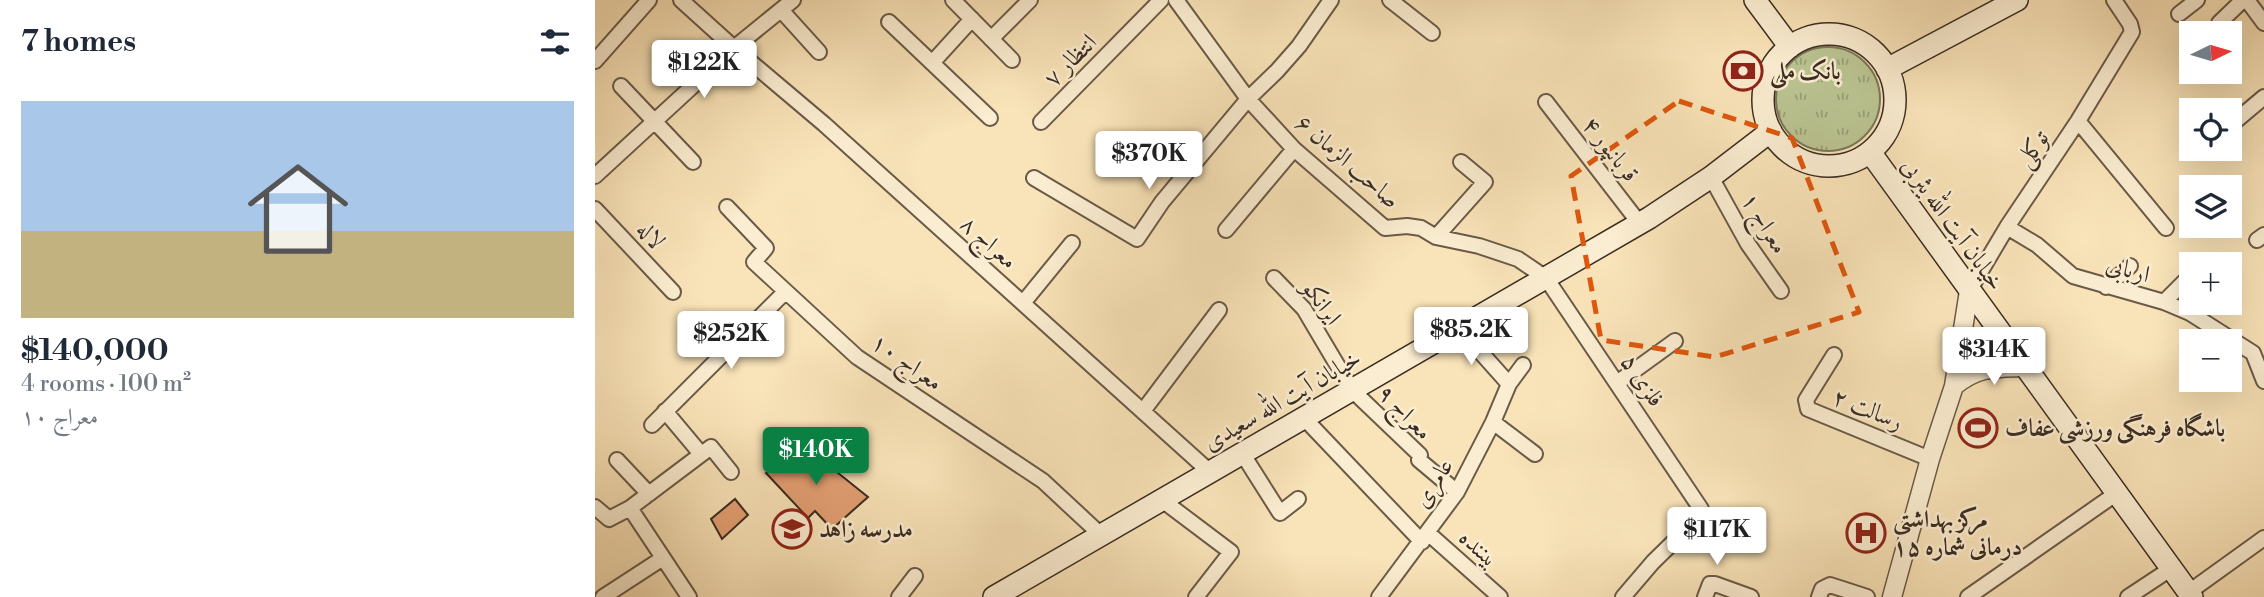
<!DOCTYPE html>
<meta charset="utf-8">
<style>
:root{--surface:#fff;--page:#f2f2f3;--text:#1f2937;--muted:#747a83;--accent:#0b8043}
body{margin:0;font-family:"Libre Bodoni",Amiri,serif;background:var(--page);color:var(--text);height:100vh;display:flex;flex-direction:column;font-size:26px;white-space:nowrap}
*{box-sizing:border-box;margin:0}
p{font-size:23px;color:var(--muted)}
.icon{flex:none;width:38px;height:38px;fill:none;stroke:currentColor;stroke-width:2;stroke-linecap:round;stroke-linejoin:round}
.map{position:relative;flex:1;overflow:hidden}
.side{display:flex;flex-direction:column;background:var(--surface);width:595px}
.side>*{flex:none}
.needle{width:46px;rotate:85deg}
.controls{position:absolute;left:1584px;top:21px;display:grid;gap:14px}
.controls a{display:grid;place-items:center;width:63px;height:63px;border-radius:0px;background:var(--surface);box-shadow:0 7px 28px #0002;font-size:35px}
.price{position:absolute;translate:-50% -60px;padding:0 16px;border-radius:7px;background:#fff;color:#222;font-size:23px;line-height:46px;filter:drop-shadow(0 2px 4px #0008)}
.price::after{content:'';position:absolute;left:50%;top:42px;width:21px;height:16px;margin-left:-10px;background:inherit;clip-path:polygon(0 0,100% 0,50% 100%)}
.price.active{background:var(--accent);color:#fff}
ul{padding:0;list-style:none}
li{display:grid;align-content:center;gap:14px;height:371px;padding:0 21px}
li span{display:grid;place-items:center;height:217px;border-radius:0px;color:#555}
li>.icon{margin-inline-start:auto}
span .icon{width:126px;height:126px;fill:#fffc;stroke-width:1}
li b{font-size:30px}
h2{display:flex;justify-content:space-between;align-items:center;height:84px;padding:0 21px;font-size:30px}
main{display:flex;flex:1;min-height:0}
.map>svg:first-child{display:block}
</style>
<main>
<section class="side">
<h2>7 homes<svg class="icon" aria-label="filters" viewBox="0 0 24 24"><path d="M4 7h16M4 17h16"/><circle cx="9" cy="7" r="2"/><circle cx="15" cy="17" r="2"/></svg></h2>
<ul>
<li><span style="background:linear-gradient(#a9c7e8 60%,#c2b280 0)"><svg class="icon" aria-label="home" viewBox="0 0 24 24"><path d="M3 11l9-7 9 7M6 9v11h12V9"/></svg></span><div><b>$140,000</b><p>4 rooms · 100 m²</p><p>معراج ۱۰</p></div></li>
</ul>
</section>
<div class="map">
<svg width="1669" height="597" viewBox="0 0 1669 597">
<defs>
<pattern id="grass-tufts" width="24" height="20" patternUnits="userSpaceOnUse" patternTransform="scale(1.75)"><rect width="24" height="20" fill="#bac492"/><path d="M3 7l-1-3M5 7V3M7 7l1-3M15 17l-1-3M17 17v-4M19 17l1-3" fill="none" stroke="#989f77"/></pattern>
</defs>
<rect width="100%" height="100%" fill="#f9e3b8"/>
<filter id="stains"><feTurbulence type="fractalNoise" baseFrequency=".00286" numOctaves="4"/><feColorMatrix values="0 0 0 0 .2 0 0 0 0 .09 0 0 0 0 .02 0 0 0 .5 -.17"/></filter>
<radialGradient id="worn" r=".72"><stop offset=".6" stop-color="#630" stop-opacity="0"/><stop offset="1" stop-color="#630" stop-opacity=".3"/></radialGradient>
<path fill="url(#grass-tufts)" stroke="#7a785a" stroke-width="2" d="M1181 99a52 52 0 1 1 104 0a52 52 0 1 1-104 0Z"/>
<path fill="#e3a073" stroke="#3a2c22" stroke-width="2" d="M207,444L273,497L237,529L220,511L213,518L171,473Z
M140,499L153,515L127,539L116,519Z"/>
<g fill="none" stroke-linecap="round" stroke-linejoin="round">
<g stroke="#6a5a48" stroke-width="18">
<path id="minor" d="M86,0L139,48L229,124L615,472
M358,0L417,60
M581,0L653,99L699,149L790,228L812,226L826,228L841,237L884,246L923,259L951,278L1106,509L1105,516L1058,562L1028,597
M795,0L837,33
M1652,0L1669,23
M186,10L224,52
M1584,14L1602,0
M294,22L395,118
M1629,33L1625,29L1624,23L1648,0
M396,39L435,0
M0,61L54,0
M337,63L377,19
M26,86L98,162
M951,102L1045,224
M1483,121L1571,228
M446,122L566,0
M1637,124L1669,97
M0,176L139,48L198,0
M1116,177L1153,244L1186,291
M439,178L542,239L567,202L653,99L682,71L704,46L736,0
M132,207L171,248L159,262L262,357L448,481L506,535
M0,209L78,292
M1412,227L1442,245L1478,276L1569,302L1595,313L1658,353L1669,381
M631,230L699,149
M841,237L890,182L866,162
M1662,240L1669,235
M679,278L709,309L757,390L825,455L824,460L862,492
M1511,287L1535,266
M1374,291L1412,227L1483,121L1537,32L1535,24L1519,0
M1569,302L1596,275
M428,303L477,243
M864,328L914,384
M1239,355L1211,400L1213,409L1335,459
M1022,383L1080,341
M70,411L106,454
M548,411L624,310
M709,418L827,542
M898,422L940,454
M57,425L190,292
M647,453L685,513L703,499
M22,460L54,494
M567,500L636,552L601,597
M0,507L14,519L35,508L116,447L136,472
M35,508L94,597
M833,533L905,597
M1594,592L1669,538
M8,597L68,558
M304,597L320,576
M784,597L862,492L898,422L914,384L928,365
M1110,597L1115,584H1120L1156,597
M1224,597L1227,589L1235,585L1272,597
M1373,597L1522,493
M1533,597L1577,568"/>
</g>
<g stroke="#6a5a48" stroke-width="21">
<path id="tertiary" d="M1359,386C1383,366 1400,368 1430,367
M1297,597L1335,459L1359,386L1374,291"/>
</g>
<g stroke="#3a2c22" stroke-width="24">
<path id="secondary" d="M1160,0L1195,47
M1168 100a66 66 0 1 1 132 0a66 66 0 1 1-132 0Z
M1292,69L1422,0
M1275,152L1597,597
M399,597L1054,218L1116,177L1176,131"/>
</g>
<use href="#minor" stroke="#fbedd1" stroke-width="14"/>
<use href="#tertiary" stroke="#fbedd1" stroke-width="18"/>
<use href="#secondary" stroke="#fbedd1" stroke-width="21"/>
</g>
<path fill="none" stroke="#df570d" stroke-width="5" stroke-dasharray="14 9" stroke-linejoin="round" d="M1084,101L1197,138L1264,312L1120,357L1006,340L976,176Z"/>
<defs>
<g id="bank-ring" transform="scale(2.0125)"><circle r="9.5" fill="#fbedd1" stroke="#8f2418" stroke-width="1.5"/><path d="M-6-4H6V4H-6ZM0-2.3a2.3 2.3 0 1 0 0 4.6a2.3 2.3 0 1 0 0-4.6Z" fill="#8f2418"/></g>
<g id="stadium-ring" transform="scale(2.0125)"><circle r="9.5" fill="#fbedd1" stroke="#8f2418" stroke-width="1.5"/><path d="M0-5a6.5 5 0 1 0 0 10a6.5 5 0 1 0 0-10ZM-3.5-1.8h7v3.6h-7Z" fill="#8f2418"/></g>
<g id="school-ring" transform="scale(2.0125)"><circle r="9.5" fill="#fbedd1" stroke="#8f2418" stroke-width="1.5"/><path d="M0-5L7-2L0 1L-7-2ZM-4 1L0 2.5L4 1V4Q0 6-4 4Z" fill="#8f2418"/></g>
<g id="hospital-ring" transform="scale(2.0125)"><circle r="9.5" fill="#fbedd1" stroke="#8f2418" stroke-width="1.5"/><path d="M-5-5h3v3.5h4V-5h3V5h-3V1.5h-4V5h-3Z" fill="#8f2418"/></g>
</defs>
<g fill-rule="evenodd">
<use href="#bank-ring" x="1148" y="71"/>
<use href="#stadium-ring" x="1383" y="428"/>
<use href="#school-ring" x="197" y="529"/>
<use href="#hospital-ring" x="1271" y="533"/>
</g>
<g text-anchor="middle" stroke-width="5" stroke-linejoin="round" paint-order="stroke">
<g font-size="24" fill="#3a2c22" stroke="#fbedd1">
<text transform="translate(475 60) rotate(-45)" y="8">انتظار ۷</text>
<text transform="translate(1016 149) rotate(52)" y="8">قربانپور ۴</text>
<text transform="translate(1437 149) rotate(-56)" y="8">توکلی</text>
<text transform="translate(753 161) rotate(41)" y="8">صاحب الزمان ۶</text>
<text transform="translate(1170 223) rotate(59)" y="8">معراج ۱</text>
<text transform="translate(1358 224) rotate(54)" y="8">خیابان آیت الله یثربی</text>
<text transform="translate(56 235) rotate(47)" y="8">لاله</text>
<text transform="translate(394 242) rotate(42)" y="8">معراج ۸</text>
<text transform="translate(1533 269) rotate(15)" y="8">اربابی</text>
<text transform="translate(727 302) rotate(54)" y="8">ایرانکو</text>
<text transform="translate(312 362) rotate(35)" y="8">معراج ۱۰</text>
<text transform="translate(1048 380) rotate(56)" y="8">فلزی ۵</text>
<text transform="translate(687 400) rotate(-30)" y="8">خیابان آیت الله سعیدی</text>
<text transform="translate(1273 409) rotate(22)" y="8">رسالت ۲</text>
<text transform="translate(810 412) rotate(46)" y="8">معراج ۹</text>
<text transform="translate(838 483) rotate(-58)" y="8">عامری</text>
<text transform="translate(884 548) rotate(42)" y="8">بیننده</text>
</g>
<g font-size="24" font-weight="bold" fill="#3a2c22" stroke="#fbedd1" text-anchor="start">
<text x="1175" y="79">بانک ملی</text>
<text x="1410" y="436">باشگاه فرهنگی ورزشی عفاف</text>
<text x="1298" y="527">مرکز بهداشتی<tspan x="1298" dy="28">درمانی شماره ۱۵</tspan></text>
<text x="224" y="537">مدرسه زاهد</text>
</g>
</g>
<rect width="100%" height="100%" filter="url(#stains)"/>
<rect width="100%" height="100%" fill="url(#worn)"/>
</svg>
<div class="controls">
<a><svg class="needle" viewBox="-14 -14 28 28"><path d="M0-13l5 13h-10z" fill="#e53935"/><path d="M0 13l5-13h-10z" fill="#747a83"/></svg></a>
<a><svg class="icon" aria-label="locate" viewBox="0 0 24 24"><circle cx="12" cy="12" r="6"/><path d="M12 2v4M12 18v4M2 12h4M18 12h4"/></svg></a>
<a><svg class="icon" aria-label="layers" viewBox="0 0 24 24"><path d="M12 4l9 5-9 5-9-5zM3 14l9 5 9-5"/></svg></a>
<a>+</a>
<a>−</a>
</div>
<b class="price" style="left:109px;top:100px">$122K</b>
<b class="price" style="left:554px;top:191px">$370K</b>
<b class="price" style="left:876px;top:367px">$85.2K</b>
<b class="price" style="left:136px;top:371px">$252K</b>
<b class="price" style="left:1399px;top:387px">$314K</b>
<b class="price active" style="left:221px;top:487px">$140K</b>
<b class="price" style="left:1122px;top:567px">$117K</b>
</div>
</main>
